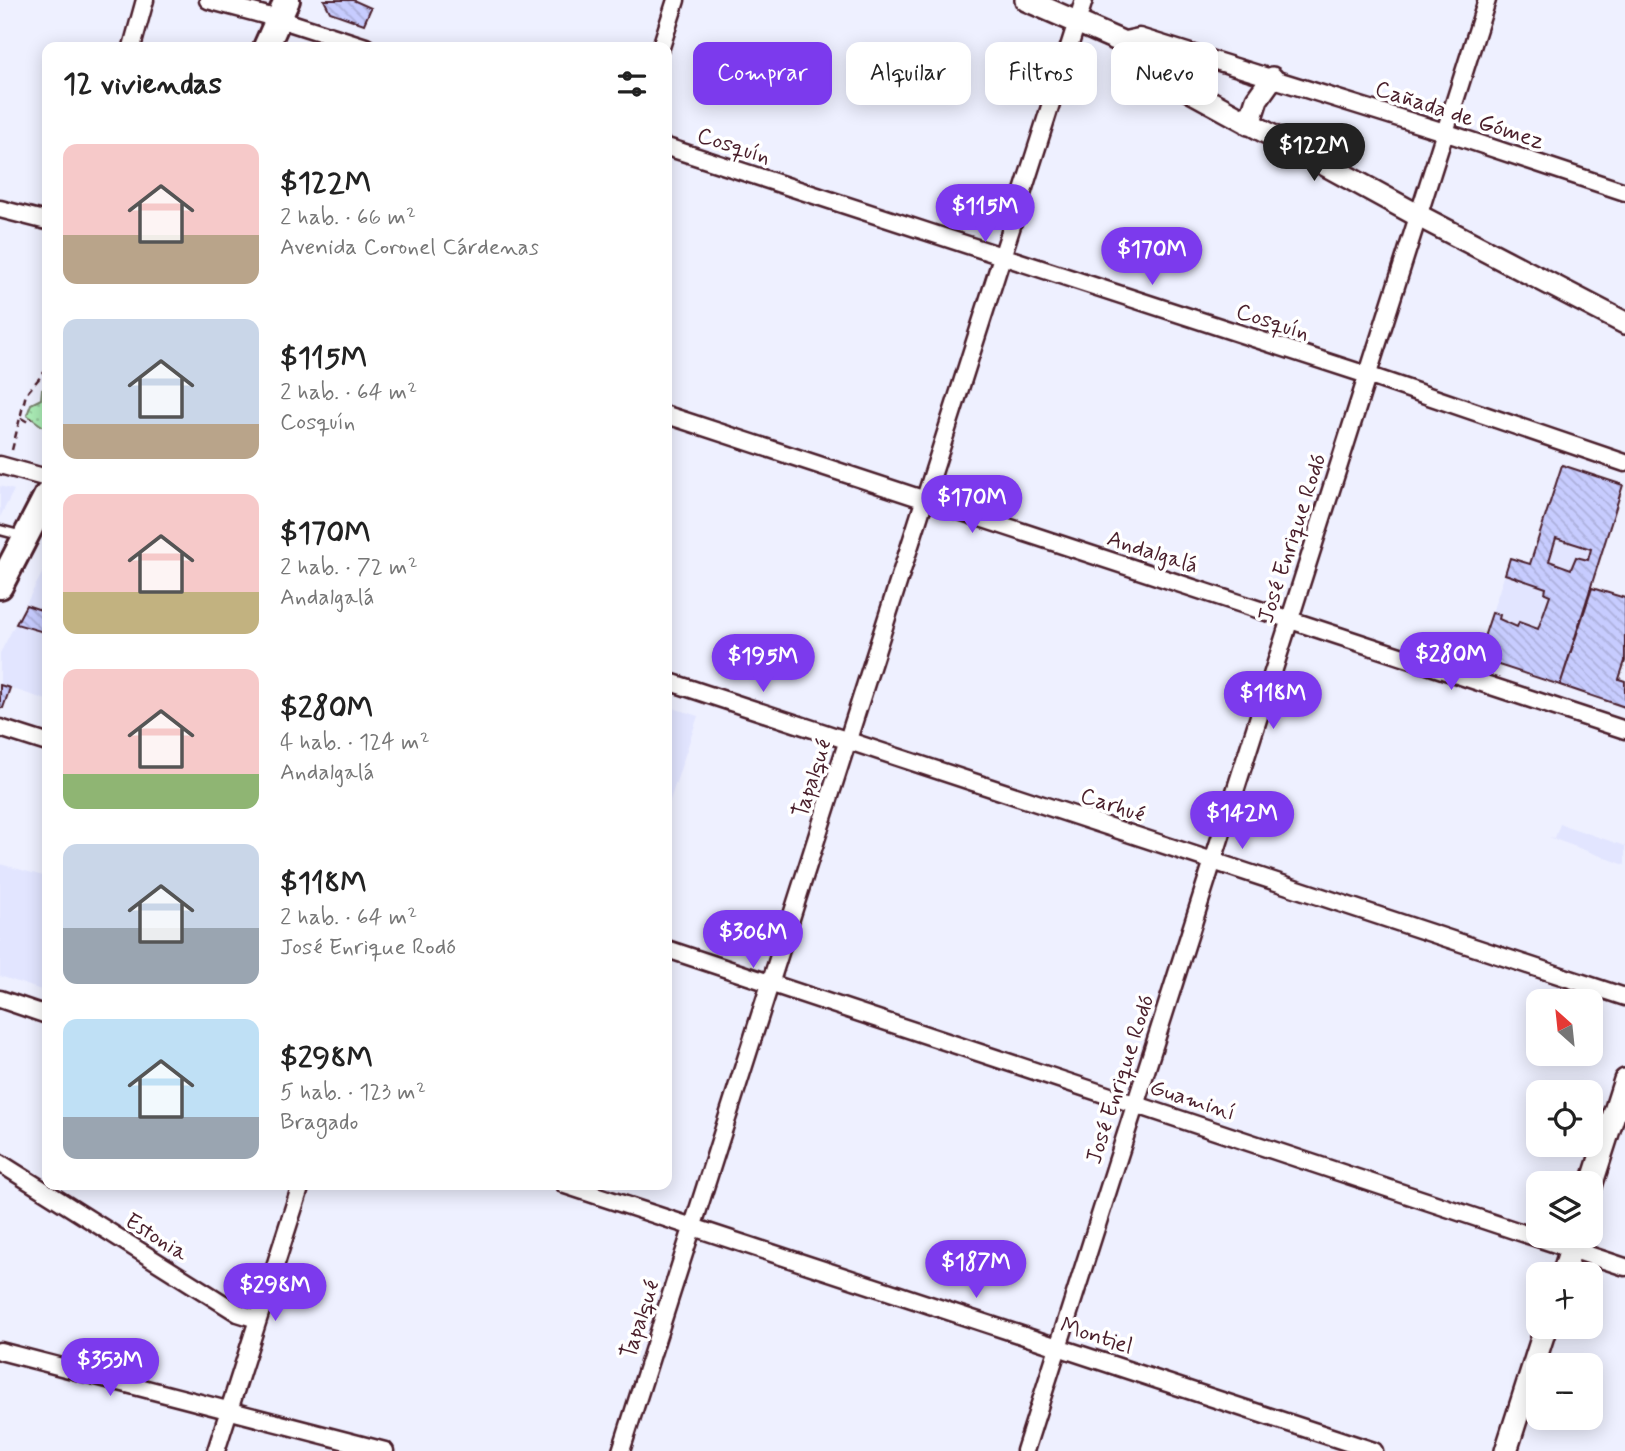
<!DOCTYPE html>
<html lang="es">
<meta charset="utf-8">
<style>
:root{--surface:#fff;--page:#f6f6f6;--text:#222;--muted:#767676;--accent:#7c3aed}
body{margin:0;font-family:Mynerve,sans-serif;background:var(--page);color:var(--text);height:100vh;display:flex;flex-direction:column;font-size:26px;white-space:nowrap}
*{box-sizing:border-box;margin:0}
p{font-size:23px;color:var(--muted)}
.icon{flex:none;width:38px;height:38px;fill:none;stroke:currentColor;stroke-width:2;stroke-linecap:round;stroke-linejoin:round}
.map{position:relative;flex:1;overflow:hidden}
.panel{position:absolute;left:42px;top:42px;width:630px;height:1148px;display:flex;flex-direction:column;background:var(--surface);border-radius:14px;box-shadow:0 4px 18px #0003}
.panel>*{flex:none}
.banner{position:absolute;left:693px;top:42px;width:665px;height:63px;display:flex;gap:14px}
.needle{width:46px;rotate:333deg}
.buttons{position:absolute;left:1526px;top:989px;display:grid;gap:14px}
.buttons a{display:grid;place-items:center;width:77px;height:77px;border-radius:14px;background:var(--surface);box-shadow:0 4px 18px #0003;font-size:35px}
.price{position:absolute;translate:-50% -60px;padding:0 16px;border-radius:24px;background:var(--accent);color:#fff;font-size:23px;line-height:46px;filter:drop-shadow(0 2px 4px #0008)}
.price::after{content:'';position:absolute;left:50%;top:42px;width:21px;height:16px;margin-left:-10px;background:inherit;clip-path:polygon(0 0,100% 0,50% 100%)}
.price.active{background:#222;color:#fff}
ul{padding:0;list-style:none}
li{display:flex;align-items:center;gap:21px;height:175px;padding:0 21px}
li span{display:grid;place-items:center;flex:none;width:196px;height:140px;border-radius:14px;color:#555}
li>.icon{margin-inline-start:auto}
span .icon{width:84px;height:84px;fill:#fffc;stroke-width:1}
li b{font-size:30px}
h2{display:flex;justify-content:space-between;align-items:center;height:84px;padding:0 21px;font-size:30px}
.chip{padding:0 24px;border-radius:14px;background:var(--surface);box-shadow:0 4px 18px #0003;font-size:24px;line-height:63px}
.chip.active{background:var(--accent);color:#fff}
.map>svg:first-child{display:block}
</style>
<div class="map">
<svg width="1625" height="1451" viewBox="0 0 1625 1451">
<defs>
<pattern id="grass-dots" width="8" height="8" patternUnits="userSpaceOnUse" patternTransform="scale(1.75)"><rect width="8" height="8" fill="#abedb6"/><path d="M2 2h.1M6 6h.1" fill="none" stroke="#95cb9d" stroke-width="1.8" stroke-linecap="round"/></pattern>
<pattern id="building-back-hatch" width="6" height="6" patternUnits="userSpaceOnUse" patternTransform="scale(1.75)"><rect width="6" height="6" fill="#c7ccff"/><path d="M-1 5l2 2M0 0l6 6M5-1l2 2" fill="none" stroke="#acafdb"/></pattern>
</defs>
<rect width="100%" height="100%" fill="#eef0ff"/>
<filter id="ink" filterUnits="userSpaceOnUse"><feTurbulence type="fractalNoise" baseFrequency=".0143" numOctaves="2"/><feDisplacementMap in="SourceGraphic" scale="14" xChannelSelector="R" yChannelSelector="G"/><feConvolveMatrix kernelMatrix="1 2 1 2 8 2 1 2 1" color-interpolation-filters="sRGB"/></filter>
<g filter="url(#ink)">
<path fill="#e2e5ff" d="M1562,465L1623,485L1560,685L1477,658L1510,558L1530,564Z
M0,486L14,490L0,517Z
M47,564V700L10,688L3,708H0V653Z
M667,706L698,716L667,809Z
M1560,824L1625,846V865L1549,837L1555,838Z
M0,864L47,877V992L0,976Z"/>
<path fill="url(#grass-dots)" stroke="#7a8670" stroke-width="2" d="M1138,48L1209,72L1204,86L1137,51Z
M42,389H47L45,428L27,415L31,404L41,399Z"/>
<path fill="url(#building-back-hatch)" stroke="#4a1f2b" stroke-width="2" fill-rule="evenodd" d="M324,0H353L371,8L364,24L330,12Z
M1562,465L1623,485L1560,685L1477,658L1492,613L1500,615L1499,619L1517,627L1519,622L1538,629L1550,595L1545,593L1546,588L1505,574L1510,558L1530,564ZM1556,538L1591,549L1588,560L1576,557L1571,569L1549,561Z
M1592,588L1625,598V661L1619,679L1625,681V707L1560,685Z
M26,605L47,612V633L16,624Z
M0,685L10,688L3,708H0Z"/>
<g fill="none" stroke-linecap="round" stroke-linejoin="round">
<g stroke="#4a1f2b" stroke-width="13">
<path id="lane" d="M0,530L23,536"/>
</g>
<g stroke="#4a1f2b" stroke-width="21">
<path id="street" d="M208,0L279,19L366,47
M1120,41L1139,37L1444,132L1625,192
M132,47L145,0
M661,47L676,0
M667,147L1367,375L1625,463
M0,209L47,221
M667,415L1625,730
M0,465L47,478
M667,681L1625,997
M0,728L47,743
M667,949L1625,1267
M0,999L47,1015
M0,1163L238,1313L257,1319
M565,1185L1374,1451
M0,1351L385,1451
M216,1451L301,1185
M621,1451L1084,0
M1025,1451L1487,0"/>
</g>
<g stroke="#4a1f2b" stroke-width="26">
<path id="secondary" d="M1026,0L1120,41L1130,58L1417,215L1625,323
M1249,124L1257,99L1272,78
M1591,1186L1625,1080
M1563,1274L1575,1236
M1506,1451L1546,1326"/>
</g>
<g stroke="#4a1f2b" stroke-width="30">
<path id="primary" d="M266,47L287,0
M0,586L47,495"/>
</g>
<path stroke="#4a1f2b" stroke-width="2.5" stroke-dasharray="7 5" stroke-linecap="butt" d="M21,418L28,422L32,418
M12,450L26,394L47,369"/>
<use href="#lane" stroke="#fff" stroke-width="8"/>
<use href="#street" stroke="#fff" stroke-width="16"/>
<use href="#secondary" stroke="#fff" stroke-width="21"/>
<use href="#primary" stroke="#fff" stroke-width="24"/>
</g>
</g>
<g text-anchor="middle" stroke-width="7" stroke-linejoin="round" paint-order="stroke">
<g font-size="23" fill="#4a1f2b" stroke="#fff">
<text transform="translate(1460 114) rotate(18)" y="8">Cañada de Gómez</text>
<text transform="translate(734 145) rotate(18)" y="8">Cosquín</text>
<text transform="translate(1273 321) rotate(18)" y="8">Cosquín</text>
<text transform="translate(1291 538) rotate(-72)" y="8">José Enrique Rodó</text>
<text transform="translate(1153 551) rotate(18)" y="8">Andalgalá</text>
<text transform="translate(811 778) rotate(-72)" y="8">Tapalqué</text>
<text transform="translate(1113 804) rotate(18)" y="8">Carhué</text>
<text transform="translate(1119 1079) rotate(-72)" y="8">José Enrique Rodó</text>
<text transform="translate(1193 1099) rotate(18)" y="8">Guaminí</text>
<text transform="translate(157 1236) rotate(32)" y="8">Estonia</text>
<text transform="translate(639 1319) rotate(-72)" y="8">Tapalqué</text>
<text transform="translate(1097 1335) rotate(18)" y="8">Montiel</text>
</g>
</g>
</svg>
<div class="buttons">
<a><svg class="needle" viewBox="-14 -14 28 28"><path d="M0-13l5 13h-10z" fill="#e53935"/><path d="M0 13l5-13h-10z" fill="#767676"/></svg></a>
<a><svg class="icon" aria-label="locate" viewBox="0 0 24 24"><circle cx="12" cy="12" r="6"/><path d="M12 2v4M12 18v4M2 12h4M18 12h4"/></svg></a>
<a><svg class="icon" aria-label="layers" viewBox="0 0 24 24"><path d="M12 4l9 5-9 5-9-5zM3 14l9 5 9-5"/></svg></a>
<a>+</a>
<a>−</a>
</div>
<b class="price active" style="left:1314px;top:183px">$122M</b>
<b class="price" style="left:985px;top:244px">$115M</b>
<b class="price" style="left:1152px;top:287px">$170M</b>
<b class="price" style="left:972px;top:535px">$170M</b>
<b class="price" style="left:1451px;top:692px">$280M</b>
<b class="price" style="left:763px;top:694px">$195M</b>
<b class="price" style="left:1273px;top:731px">$118M</b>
<b class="price" style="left:1242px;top:851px">$142M</b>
<b class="price" style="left:753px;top:970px">$306M</b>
<b class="price" style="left:976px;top:1300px">$187M</b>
<b class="price" style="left:275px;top:1323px">$298M</b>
<b class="price" style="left:110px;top:1398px">$353M</b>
<div class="banner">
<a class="chip active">Comprar</a>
<a class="chip">Alquilar</a>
<a class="chip">Filtros</a>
<a class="chip">Nuevo</a>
</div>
<section class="panel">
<h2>12 viviendas<svg class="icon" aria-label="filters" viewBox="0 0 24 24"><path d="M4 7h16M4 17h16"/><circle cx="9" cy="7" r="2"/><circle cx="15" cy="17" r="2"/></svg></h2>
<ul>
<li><span style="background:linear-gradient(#f6c9c9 65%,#b9a48a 0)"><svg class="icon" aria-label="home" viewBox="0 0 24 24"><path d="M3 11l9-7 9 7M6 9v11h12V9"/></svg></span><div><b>$122M</b><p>2 hab. · 66 m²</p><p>Avenida Coronel Cárdenas</p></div></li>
<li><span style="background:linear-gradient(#c9d6e8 75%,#b9a48a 0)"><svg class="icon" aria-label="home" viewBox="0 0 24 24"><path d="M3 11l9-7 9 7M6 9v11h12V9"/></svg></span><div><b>$115M</b><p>2 hab. · 64 m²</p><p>Cosquín</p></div></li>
<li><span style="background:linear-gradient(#f6c9c9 70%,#c2b280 0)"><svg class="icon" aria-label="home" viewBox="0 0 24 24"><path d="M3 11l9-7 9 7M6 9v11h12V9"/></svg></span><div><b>$170M</b><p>2 hab. · 72 m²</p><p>Andalgalá</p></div></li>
<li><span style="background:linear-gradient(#f6c9c9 75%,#8fb573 0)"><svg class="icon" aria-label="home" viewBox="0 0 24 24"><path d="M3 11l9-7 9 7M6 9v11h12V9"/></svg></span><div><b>$280M</b><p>4 hab. · 124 m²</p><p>Andalgalá</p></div></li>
<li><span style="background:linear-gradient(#c9d6e8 60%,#9aa5b1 0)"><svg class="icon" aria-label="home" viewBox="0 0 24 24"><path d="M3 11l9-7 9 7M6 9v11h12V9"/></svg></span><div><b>$118M</b><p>2 hab. · 64 m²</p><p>José Enrique Rodó</p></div></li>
<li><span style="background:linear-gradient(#bfe0f5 70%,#9aa5b1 0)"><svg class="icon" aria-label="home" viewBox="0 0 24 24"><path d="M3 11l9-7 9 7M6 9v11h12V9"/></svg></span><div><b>$298M</b><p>5 hab. · 123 m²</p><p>Bragado</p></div></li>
</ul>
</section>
</div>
